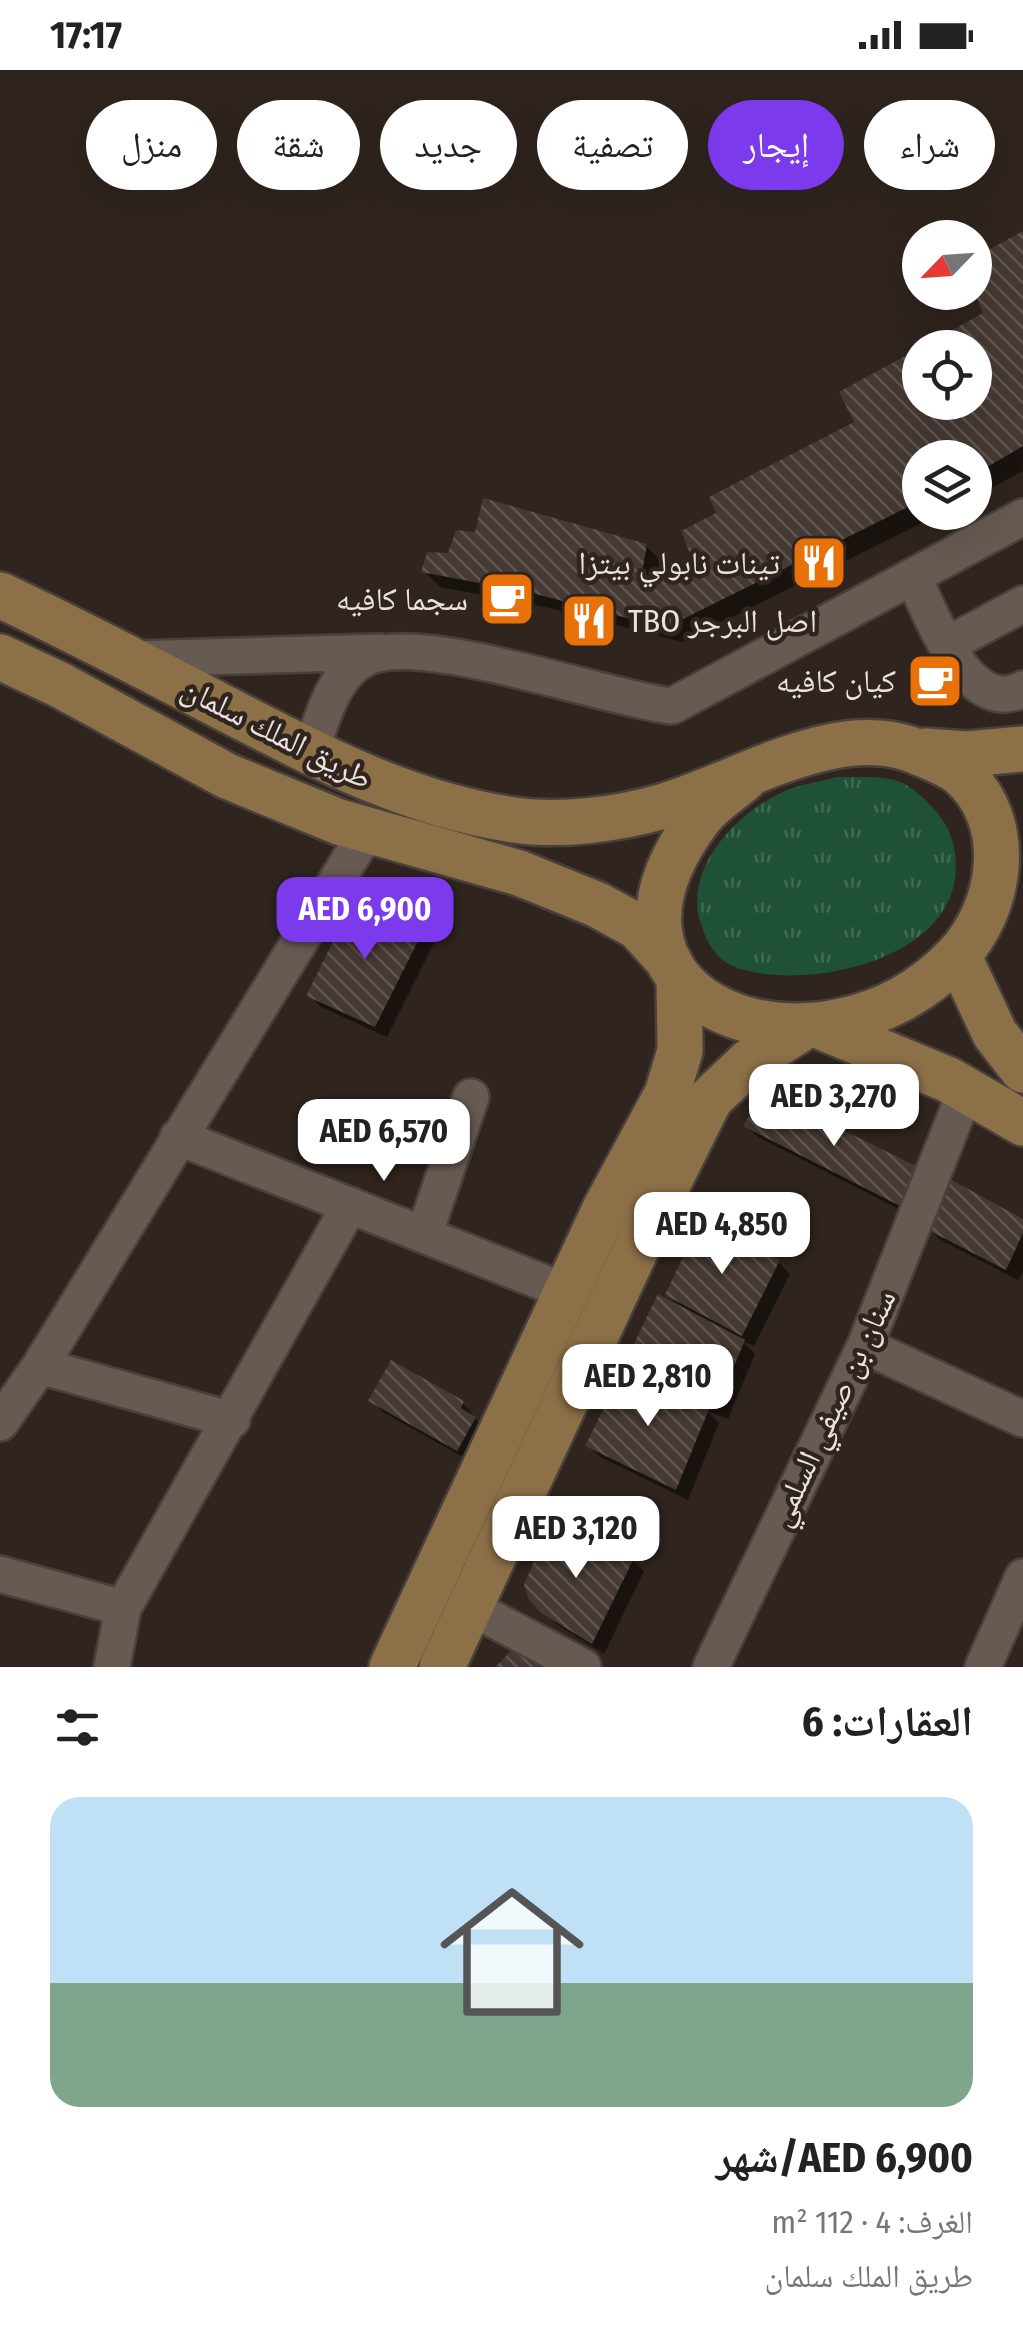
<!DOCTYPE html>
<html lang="ar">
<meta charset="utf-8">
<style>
:root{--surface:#fff;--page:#f2f2f2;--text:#222;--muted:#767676;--line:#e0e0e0;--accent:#7c3aed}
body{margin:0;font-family:"Fira Sans Condensed","Noto Naskh Arabic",sans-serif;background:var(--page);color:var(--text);direction:rtl;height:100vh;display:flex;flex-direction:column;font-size:38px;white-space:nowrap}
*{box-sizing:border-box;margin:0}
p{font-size:32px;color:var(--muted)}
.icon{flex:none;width:55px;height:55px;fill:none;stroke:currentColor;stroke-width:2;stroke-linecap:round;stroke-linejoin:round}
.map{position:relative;height:1597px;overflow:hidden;direction:ltr}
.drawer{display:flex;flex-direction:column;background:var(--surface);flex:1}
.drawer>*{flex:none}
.hud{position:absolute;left:30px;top:30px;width:965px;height:90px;direction:rtl;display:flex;gap:20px}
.needle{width:65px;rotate:245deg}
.buttons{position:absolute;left:902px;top:150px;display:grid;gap:20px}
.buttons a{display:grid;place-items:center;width:90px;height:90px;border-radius:50%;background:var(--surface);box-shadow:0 10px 40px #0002;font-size:50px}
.price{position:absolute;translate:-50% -85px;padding:0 22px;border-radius:20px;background:#fff;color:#222;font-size:32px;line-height:65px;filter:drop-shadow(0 2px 5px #0008)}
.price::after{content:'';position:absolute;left:50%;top:60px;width:30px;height:22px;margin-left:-15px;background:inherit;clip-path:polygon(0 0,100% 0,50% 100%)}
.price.selected{background:var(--accent);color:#fff}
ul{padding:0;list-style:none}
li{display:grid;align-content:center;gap:20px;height:530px;padding:0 50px}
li+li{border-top:2px solid var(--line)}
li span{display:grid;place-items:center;height:310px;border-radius:30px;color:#555}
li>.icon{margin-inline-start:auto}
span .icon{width:180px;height:180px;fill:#fffc;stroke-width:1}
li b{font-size:42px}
h2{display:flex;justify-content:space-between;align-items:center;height:120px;padding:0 50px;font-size:42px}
.tag{padding:0 35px;border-radius:45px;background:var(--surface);box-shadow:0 10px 40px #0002;font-size:35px;line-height:90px}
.tag.selected{background:var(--accent);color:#fff}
.status{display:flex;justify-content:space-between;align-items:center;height:70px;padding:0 50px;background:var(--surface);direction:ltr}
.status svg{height:28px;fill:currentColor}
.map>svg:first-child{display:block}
</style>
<div class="status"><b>17:17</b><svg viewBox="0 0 49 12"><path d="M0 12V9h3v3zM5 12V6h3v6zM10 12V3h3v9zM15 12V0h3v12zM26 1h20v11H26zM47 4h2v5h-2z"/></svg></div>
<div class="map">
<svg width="1023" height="1597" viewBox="0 0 1023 1597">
<defs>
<pattern id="grass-tufts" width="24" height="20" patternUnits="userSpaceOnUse" patternTransform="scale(2.5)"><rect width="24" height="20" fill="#1f5139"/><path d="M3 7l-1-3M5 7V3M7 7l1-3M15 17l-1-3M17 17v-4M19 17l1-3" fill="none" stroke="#406a55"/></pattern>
<pattern id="building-back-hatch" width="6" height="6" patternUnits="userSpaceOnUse" patternTransform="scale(2.5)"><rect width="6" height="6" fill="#453933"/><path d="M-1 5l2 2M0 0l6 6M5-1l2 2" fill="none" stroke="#605550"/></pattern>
</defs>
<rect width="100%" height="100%" fill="#2f241e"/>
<path fill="url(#grass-tufts)" d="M837,707C855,708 880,705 897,711C913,716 928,732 938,744C953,762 958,785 955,808C944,890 815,917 748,901C721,895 711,882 702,857C680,800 737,742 785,721C801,714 820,712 837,707Z"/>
<path fill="#0007" d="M1023,163V401L975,427V388H920V442H944L682,572L550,538L440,517L424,501L646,476L662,492L659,505L694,487L720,444L857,353L920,281V332H975L986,244Z
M956,609L952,627L914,617Z
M422,861L434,873L387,967L321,937L309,925Z
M765,1024L918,1149L758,1067L746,1056Z
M1023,1151V1202L1018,1210L939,1169L927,1157Z
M778,1192L790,1204L754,1276L742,1271L755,1284L728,1349L706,1340L719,1353L688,1430L600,1387L588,1376L640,1309L626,1296L681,1238L668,1224Z
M371,1330L463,1333L486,1361L470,1391L383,1342Z
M632,1490L644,1501L604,1584L556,1554L531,1528Z"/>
<path fill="url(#building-back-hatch)" d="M1023,161V376L975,404V388H920V431L665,558L532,523L421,502L427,482L448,483L456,460L475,462L483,428L647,474L641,509L660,513V502L691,486L681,461L716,443L709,427L854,352L839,322L920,278V332H975V278H920L983,243L974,222L975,187Z
M915,595L954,603L950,625L911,618Z
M356,825L424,859L375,957L306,926Z
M764,1021L920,1098L906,1139L743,1056Z
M950,1109L1023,1149V1163L1006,1200L924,1158Z
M701,1149L780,1190L742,1266L665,1225Z
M658,1224L745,1270L716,1339L623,1296Z
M391,1290L464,1331L461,1338L476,1347L457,1381L368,1331Z
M623,1300L709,1339L676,1420L585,1376Z
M550,1453L634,1488L592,1574L541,1543L529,1530L524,1515Z
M513,1579L552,1597H495Z"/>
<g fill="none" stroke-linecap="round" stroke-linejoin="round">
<g stroke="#49403b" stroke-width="40">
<path id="minor" d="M913,507C932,545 968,648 1023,619
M947,575L1023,534
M132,589L380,582
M310,683C322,651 331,608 362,590C414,558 606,629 672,636L1023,447
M178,1067L567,1222
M424,1165L471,1027
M865,1276L1023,1349
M40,1296L232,1350
M0,1353L40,1296L367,761
M0,1504L123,1538
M470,1537L583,1597
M112,1597L123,1538L350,1135
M711,1597L865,1276L966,1020
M983,1597L1023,1507"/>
</g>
<g stroke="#49403b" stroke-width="50">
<path id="major" d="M0,525C79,562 155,602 232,642C323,689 411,735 514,750C561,757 619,749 664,736C741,713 841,647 920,683C932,688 950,695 960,703C1016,751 1002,839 956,887C820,1029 560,936 698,750C709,734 729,722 744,709
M0,587L60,615L227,706L339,752L519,803L598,835L638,857L669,891
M925,681L967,684L1023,679
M958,885L995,964L1023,1000
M819,956L949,1010L1023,1053
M392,1597L605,1139L667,1024L680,981L679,908
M442,1597L645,1160L710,1029L749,992L799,960"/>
</g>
<use href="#minor" stroke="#675a53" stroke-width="35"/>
<use href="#major" stroke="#8c7048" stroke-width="45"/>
</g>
<defs>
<g id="restaurant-square" transform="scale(2.875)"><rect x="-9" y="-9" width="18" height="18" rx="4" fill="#e8710a" stroke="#2f241e"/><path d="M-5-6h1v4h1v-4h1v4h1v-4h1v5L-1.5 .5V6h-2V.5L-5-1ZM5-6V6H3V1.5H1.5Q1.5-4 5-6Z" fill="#fff"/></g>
<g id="cafe-square" transform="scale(2.875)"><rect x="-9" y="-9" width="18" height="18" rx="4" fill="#e8710a" stroke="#2f241e"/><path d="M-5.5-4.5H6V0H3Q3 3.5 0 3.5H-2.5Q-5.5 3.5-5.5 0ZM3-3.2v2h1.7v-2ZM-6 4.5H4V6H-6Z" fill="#fff"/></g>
</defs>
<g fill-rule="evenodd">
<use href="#restaurant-square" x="819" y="493"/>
<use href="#cafe-square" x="507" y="529"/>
<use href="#restaurant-square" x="589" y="551"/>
<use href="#cafe-square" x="935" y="611"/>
</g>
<g text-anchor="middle" stroke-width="9" stroke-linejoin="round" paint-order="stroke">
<g font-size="32" fill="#e9e2de" stroke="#2f241e" text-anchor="end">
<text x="780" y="504">تينات نابولي بيتزا</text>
<text x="468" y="540">سجما كافيه</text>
<text x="628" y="562" text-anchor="start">TBO اصل البرجر</text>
<text x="896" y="622">كيان كافيه</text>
</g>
<g font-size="32" fill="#e9e2de" stroke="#2f241e">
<text transform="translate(277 663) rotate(27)" y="11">طريق الملك سلمان</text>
<text transform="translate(832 1338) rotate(-65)" y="11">سنان بن صيفي السلمي</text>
</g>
</g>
</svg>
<div class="buttons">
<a><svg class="needle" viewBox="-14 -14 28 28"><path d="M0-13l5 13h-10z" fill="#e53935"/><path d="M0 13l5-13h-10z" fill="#767676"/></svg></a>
<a><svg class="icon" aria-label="locate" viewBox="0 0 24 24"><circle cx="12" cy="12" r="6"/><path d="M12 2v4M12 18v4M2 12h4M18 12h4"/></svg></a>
<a><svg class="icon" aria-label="layers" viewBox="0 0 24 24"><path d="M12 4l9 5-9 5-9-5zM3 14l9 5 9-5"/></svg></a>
</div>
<b class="price selected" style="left:365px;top:892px">AED 6,900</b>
<b class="price" style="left:834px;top:1079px">AED 3,270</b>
<b class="price" style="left:384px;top:1114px">AED 6,570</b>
<b class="price" style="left:722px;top:1207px">AED 4,850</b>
<b class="price" style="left:648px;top:1359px">AED 2,810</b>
<b class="price" style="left:576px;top:1511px">AED 3,120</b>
<div class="hud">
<a class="tag">شراء</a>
<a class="tag selected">إيجار</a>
<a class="tag">تصفية</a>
<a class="tag">جديد</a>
<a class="tag">شقة</a>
<a class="tag">منزل</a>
</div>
</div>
<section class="drawer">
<h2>العقارات: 6<svg class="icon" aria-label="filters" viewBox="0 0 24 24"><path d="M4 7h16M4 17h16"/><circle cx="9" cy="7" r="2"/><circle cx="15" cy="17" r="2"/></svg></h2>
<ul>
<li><span style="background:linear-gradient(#bfe0f5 60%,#7fa58c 0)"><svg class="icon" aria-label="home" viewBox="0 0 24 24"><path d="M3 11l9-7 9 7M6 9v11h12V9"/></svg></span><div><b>AED 6,900/شهر</b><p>الغرف: 4 · 112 m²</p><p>طريق الملك سلمان</p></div></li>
</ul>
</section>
